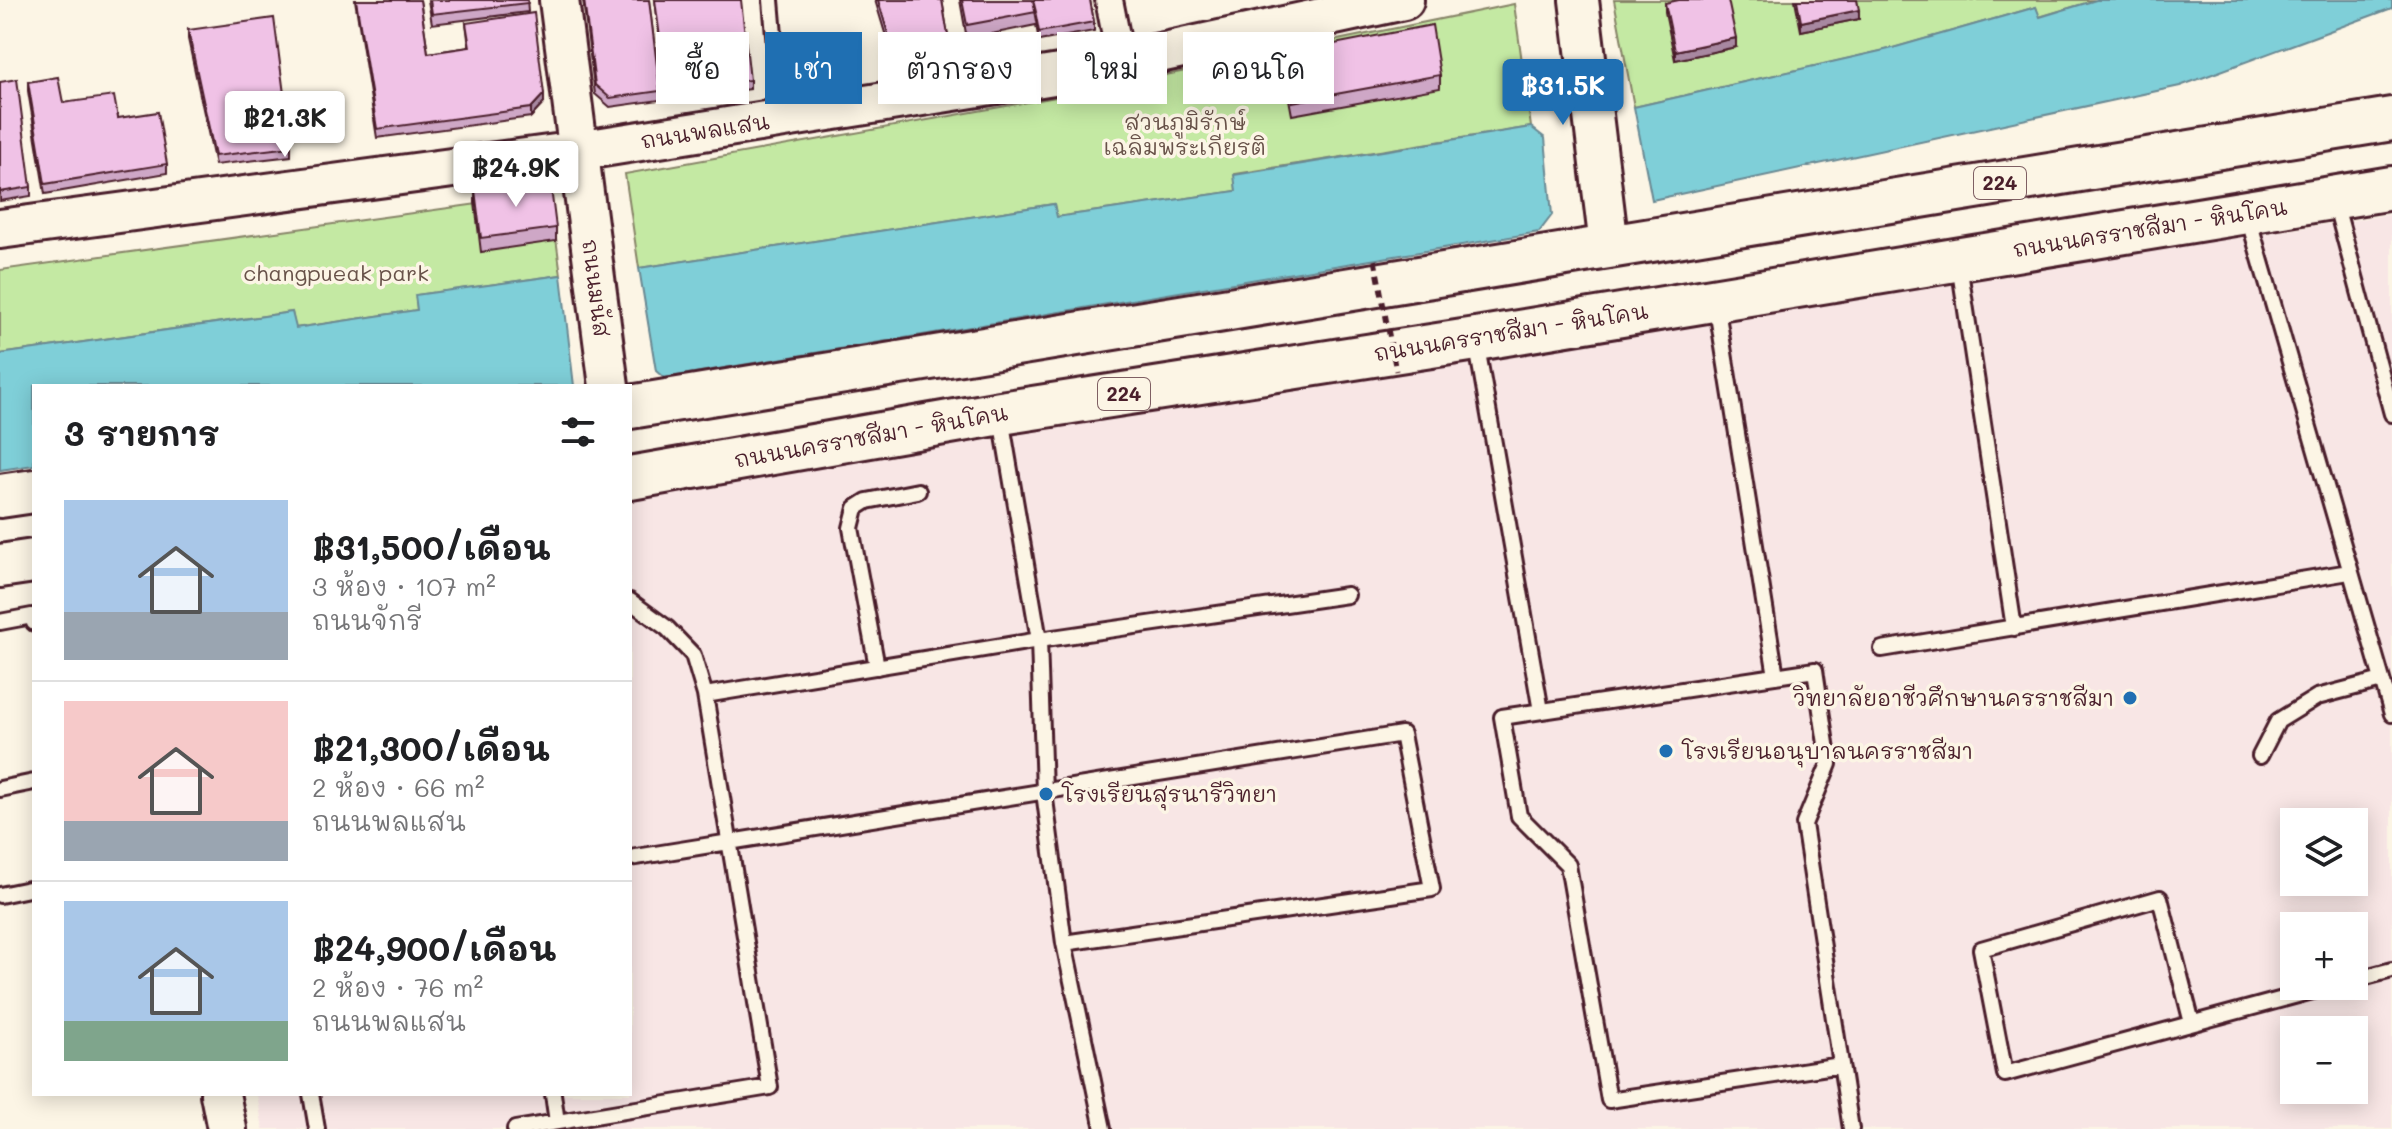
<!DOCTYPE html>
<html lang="th">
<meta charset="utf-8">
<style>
:root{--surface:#fff;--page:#f2f2f2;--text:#202124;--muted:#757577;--line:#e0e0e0;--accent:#1f6fb2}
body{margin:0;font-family:Mali,"Playpen Sans Thai",sans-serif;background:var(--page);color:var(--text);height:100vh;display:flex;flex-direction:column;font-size:30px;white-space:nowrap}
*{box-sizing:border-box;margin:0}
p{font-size:26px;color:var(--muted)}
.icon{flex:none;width:44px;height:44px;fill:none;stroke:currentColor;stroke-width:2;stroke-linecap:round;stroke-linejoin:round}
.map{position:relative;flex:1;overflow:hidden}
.sheet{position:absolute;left:32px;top:384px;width:600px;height:712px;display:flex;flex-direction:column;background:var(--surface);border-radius:0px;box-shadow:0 4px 20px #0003}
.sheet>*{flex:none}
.hud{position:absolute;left:656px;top:32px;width:760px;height:72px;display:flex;gap:16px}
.fabs{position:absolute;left:2280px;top:808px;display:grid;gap:16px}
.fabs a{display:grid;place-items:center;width:88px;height:88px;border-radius:0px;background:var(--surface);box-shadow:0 4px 20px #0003;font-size:40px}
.price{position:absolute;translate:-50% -68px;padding:0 18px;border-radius:8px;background:#fff;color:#222;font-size:26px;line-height:52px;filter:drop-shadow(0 2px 4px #0008)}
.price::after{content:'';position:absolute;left:50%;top:48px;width:24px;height:18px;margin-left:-12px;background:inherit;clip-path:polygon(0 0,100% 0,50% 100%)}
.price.active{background:var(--accent);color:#fff}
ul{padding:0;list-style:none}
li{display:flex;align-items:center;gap:24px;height:200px;padding:0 32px}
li+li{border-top:2px solid var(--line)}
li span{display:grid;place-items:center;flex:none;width:224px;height:160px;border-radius:0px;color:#555}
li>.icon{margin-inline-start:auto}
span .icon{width:96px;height:96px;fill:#fffc;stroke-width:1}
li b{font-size:34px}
h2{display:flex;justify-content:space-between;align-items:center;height:96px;padding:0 32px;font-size:34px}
.chip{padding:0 28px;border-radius:0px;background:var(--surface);box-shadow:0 4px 20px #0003;font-size:28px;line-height:72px}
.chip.active{background:var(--accent);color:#fff}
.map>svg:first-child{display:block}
</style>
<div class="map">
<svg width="2392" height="1129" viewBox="0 0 2392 1129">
<rect width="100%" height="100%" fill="#fcf5e5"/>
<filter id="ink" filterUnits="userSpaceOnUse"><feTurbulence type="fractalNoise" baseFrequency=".0125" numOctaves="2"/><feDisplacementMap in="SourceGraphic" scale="16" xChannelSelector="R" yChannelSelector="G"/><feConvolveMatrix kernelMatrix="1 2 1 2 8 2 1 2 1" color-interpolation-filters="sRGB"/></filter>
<g filter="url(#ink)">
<path fill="#f8e6e5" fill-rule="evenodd" d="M2392,214V1129H263L257,1094H630V494L1800,305ZM2294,822H2354V882H2294ZM2294,926H2354V986H2294ZM2294,1030H2354V1090H2294Z"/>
<path fill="#c4e9a3" stroke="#878467" stroke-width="2" d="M1614,0H2096L2039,17L2036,7L1890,49L1634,107Z
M1514,4L1531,127L1235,174L1236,191L1056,217L1054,204L639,268L625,174L1073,94Z
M550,194L561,275L416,295L417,310L295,328L292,312L0,354V270Z"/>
<path fill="#7fcfd8" stroke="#6a8993" stroke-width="2" d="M2096,0H2392V8L2180,86L1652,200L1634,107L1889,49L2036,7L2040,17Z
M1531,127L1545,138L1552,215L1539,232L664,378L656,371L639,268L1054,204L1057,217L1236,191L1234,175Z
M561,275L574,386H34V465L0,470V354L292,312L296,328L417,310L415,295Z"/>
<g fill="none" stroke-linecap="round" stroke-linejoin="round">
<g stroke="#4a1f2b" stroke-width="20">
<path id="lane" d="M771,0L781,118
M2335,202L2392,414
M2248,217L2392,714
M1959,264L2014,628
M1716,303L1776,676
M1476,341L1541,711
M1001,418L1039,640L1044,792L1064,943L1103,1129
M0,622L32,616L34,623
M1882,649L2349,572
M877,667L851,528L856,508L867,501L918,491
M705,695L1039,640L1347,595
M2260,756L2278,721L2317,697L2382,680
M0,789L34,782
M630,858L1402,734L1432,889L1064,943
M0,895L34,888
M2354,980L2392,970
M2192,1023L2160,898L1981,949L2005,1074L2331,986
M1841,1065L1609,1100L1568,865L1519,816L1502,717L1815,670L1829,764L1804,824L1851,1129
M311,1094L317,1129
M553,1094L557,1122
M515,1129L770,1087L705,695L693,655L667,628L630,601"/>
</g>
<g stroke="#4a1f2b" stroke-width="32">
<path id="street" d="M1109,0L1121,61"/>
</g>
<g stroke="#4a1f2b" stroke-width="44">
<path id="secondary" d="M559,0L609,386
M1579,0L1609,246
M0,229L578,151L1072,72L1404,0
M220,1094L227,1129"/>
</g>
<g stroke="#4a1f2b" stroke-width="48">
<path id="primary" d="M630,407L2392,119
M630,478L1001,413L1476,339L2392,188
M0,496L34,491
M0,566L34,561"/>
</g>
<use href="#lane" stroke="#fcf5e5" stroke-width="14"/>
<use href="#street" stroke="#fcf5e5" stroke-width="26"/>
<use href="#secondary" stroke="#fcf5e5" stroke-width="38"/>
<use href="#primary" stroke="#fcf5e5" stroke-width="42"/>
<path stroke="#4a1f2b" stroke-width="5" stroke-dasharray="8 6" stroke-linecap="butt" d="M1375,260L1396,371"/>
</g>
<path fill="#cea7c6" stroke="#4a1f2b" stroke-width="2" d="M355,0H420L428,53L469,47L466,23L544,103L531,117L377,138Z
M428,0H527L528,12L432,24Z
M583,0H649L660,91V100L610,107L595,94Z
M655,0L750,80V89L667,100Z
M875,0H942L950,47V56L895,66Z
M960,0H1090L1094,22V31L1039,41L1036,25L967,39Z
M1795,0H1857L1859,19L1801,31Z
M1665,3L1736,47L1675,60L1665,12Z
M188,30L291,147V156L215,165L188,39Z
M1283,54L1440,75V88L1292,115L1283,67Z
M0,82L31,187V196L0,201Z
M28,82L63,103L118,118L167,164V173L45,194L28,91Z
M475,190L556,228V241L481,252L475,203Z"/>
<path fill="#a888a1" stroke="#4a1f2b" stroke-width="2" d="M1859,10V19L1801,31V22Z
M1736,38V47L1675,60V51Z
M544,94V103L531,117V108Z"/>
<path fill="#f0c2e6" stroke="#4a1f2b" stroke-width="2" d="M356,0H420L428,53L470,47L466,23L534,13L544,94L531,108L377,129Z
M430,0H527L528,3L432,14Z
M584,0H649L660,91L610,98L595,85Z
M655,0H741L750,80L667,90Z
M878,0H942L950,47L895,57Z
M962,0H1033L1036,12L967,25Z
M1033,0H1090L1094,22L1039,32Z
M1679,0H1728L1736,38L1675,51L1665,3Z
M1797,0H1857L1859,10L1801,22Z
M274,18L291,147L215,156L188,30Z
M1432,25L1440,75L1292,102L1283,54Z
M58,77L63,103L114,96L118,118L158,112L167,164L45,184L28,82Z
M17,79L31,187L0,192V82Z
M550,180L556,228L481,238L475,190Z"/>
</g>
<g fill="#1f6fb2" stroke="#fcf5e5" stroke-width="3">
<circle cx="2130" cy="698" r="8"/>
<circle cx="1666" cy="751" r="8"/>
<circle cx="1046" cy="794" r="8"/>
</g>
<g text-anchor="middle" stroke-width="7" stroke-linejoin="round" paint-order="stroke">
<g fill="#fcf5e5" stroke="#7f5f63" stroke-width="2">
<rect x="1974" y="167" width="52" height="32" rx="6"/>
<rect x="1098" y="378" width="52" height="32" rx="6"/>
</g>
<g font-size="20" font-weight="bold" fill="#4a1f2b">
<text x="2000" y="190">224</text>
<text x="1124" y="401">224</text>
</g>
<g font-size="22" fill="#685249" stroke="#fcf5e5">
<text x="1185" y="130">สวนภูมิรักษ์<tspan x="1185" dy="25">เฉลิมพระเกียรติ</tspan></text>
<text x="336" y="281">changpueak park</text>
</g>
<g font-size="22" fill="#4a1f2b" stroke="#fcf5e5">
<text transform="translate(705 131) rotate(-9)" y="8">ถนนพลแสน</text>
<text transform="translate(2150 228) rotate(-9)" y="8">ถนนนครราชสีมา - หินโคน</text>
<text transform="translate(596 288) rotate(83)" y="8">ถนนมนัส</text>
<text transform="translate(1511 332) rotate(-9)" y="8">ถนนนครราชสีมา - หินโคน</text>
<text transform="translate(871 436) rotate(-10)" y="8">ถนนนครราชสีมา - หินโคน</text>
</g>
<g font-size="22" fill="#4a1f2b" stroke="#fcf5e5" text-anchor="start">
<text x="2114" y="706" text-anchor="end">วิทยาลัยอาชีวศึกษานครราชสีมา</text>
<text x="1682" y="759">โรงเรียนอนุบาลนครราชสีมา</text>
<text x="1062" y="802">โรงเรียนสุรนารีวิทยา</text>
</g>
</g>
</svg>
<div class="fabs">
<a><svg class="icon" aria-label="layers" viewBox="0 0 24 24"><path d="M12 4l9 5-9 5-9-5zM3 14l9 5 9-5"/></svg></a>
<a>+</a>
<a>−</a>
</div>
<b class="price active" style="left:1563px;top:127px">฿31.5K</b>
<b class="price" style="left:285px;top:159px">฿21.3K</b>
<b class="price" style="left:516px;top:209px">฿24.9K</b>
<div class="hud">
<a class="chip">ซื้อ</a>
<a class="chip active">เช่า</a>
<a class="chip">ตัวกรอง</a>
<a class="chip">ใหม่</a>
<a class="chip">คอนโด</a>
</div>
<section class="sheet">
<h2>3 รายการ<svg class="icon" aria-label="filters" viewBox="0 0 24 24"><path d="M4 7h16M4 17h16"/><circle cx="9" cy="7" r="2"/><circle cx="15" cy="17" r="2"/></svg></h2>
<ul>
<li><span style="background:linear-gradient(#a9c7e8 70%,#9aa5b1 0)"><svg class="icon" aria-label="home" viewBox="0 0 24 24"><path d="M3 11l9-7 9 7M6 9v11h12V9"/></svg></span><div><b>฿31,500/เดือน</b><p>3 ห้อง · 107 m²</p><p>ถนนจักรี</p></div></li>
<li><span style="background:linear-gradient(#f6c9c9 75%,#9aa5b1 0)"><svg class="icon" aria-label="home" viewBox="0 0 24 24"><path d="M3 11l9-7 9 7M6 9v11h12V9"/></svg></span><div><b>฿21,300/เดือน</b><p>2 ห้อง · 66 m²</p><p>ถนนพลแสน</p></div></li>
<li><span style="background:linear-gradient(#a9c7e8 75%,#7fa58c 0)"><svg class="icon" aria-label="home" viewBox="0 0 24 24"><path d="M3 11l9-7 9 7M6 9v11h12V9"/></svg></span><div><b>฿24,900/เดือน</b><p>2 ห้อง · 76 m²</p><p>ถนนพลแสน</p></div></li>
</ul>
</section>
</div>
